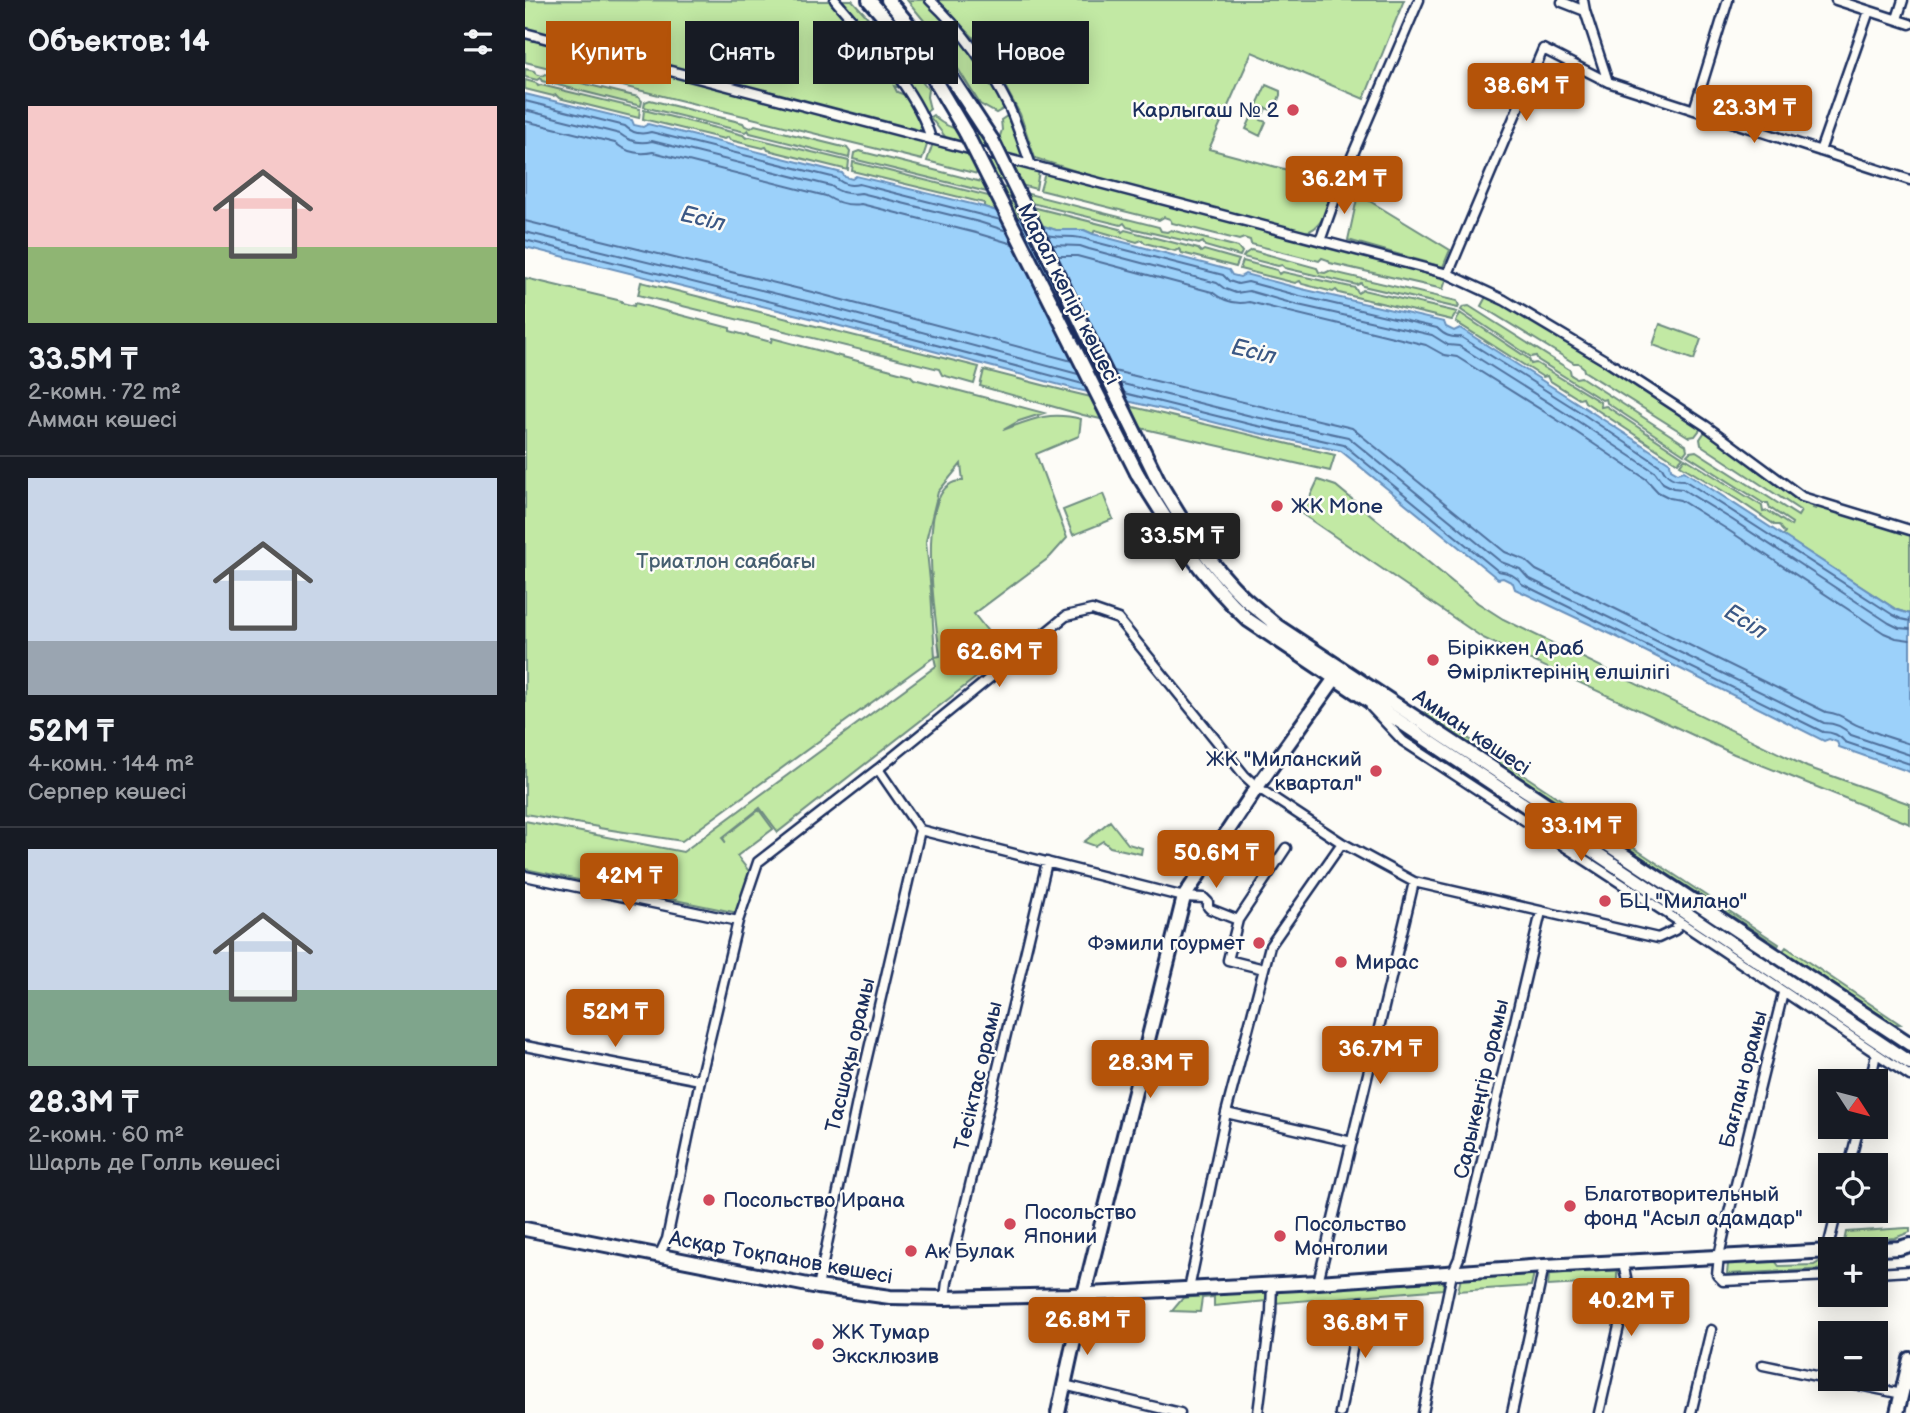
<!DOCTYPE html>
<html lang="ru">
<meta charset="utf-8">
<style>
:root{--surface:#171b24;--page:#20242c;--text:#f1f3f6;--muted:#9ea1a6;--line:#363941;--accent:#b45309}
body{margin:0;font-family:"Balsamiq Sans",sans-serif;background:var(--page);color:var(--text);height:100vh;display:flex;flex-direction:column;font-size:26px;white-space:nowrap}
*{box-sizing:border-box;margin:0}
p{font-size:23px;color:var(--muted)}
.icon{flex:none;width:38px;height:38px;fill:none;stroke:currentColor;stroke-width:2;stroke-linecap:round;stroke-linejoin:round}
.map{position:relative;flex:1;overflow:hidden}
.sheet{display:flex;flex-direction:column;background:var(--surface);width:525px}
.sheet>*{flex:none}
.banner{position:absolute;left:21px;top:21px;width:665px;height:63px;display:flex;gap:14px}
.needle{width:46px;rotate:126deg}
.tools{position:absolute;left:1293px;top:1069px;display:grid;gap:14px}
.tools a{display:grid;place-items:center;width:70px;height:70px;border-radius:0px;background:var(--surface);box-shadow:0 4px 18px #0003;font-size:35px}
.price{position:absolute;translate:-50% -60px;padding:0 16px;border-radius:7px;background:var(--accent);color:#fff;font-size:23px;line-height:46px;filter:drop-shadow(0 2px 4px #0008)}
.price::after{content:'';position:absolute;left:50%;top:42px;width:21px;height:16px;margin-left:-10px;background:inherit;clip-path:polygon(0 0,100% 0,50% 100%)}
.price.on{background:#222;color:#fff}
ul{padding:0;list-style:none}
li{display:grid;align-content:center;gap:14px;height:371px;padding:0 28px}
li+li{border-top:2px solid var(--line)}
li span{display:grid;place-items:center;height:217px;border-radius:0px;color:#555}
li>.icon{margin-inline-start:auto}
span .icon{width:126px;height:126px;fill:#fffc;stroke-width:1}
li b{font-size:30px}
h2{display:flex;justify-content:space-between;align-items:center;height:84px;padding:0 28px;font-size:30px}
.tag{padding:0 24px;border-radius:0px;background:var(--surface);box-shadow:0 4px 18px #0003;font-size:24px;line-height:63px}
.tag.on{background:var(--accent);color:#fff}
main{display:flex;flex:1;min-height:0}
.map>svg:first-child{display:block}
</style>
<main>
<section class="sheet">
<h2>Объектов: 14<svg class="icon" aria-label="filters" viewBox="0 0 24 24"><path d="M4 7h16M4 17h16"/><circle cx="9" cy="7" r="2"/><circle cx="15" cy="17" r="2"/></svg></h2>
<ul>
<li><span style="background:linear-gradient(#f6c9c9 65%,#8fb573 0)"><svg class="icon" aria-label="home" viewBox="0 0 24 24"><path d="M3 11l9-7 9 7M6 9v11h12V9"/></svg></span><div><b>33.5M ₸</b><p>2-комн. · 72 m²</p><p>Амман көшесі</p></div></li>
<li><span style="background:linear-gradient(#c9d6e8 75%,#9aa5b1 0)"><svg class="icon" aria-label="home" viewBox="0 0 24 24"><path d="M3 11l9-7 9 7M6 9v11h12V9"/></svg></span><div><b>52M ₸</b><p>4-комн. · 144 m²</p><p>Серпер көшесі</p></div></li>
<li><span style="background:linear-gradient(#c9d6e8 65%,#7fa58c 0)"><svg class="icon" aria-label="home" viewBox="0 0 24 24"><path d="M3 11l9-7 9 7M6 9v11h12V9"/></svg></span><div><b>28.3M ₸</b><p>2-комн. · 60 m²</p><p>Шарль де Голль көшесі</p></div></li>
</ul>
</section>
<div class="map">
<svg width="1385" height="1413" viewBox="0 0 1385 1413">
<rect width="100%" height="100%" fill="#fdfcf7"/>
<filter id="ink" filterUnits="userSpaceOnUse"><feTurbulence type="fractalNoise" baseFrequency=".0143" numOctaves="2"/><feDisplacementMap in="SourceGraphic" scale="14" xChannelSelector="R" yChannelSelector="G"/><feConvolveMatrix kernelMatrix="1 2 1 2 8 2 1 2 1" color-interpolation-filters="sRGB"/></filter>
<g filter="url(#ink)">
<path fill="#c2e9a4" stroke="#6e8c81" stroke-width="2" fill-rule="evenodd" d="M0,0L306,1L341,44L336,42L340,48L347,49L376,88L369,86L372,92L380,95L400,129L397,133L403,142L397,160L0,62Z
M317,0H327L366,43L403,89L402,97L405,109L401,112L369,62Z
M382,0H398C433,31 457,68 480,108L471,113L455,104L415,40Z
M411,0H879L839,99L727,52L684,149L804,181L809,185C803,202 800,229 780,232L563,175L510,158L495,114L459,48Z
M0,69L9,71L11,74L17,76L20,74L113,97L117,101L116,106L17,81L15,78L12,80L0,77Z
M0,80L11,83L13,86L16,85L115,109L114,118L34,98L31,95L28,96L0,89Z
M741,85L755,91V95L749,111L741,108L736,120L741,122L735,136L721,129Z
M125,100L218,123L220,126L226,128L230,125L322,148L325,152L324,158L225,133L223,130L220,132L119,107L120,102Z
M119,110L218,135L221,138L225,137L324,161L323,170L243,150L241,147L238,148L205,140L203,137L199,139L118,119Z
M408,115C420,131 455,134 474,139L477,130L476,120L482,116L500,156L499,158L494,159L422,139L405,117Z
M408,143L514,171L511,189L402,161Z
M334,151L634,227L636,231L642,232L646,230L713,247L717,252L715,256L680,246L678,242L674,244L602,227L599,223L596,225L328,159L329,153Z
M328,162L595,229L597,232L600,230L673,249L676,252L679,250L714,260L711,267L657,253L654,249L650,251L620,243L617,240L612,242L570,230L568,234L559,230H531L459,207V203L327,171Z
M520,173L922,277L918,289L805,263L803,260L797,258L794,261L726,244L725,240L719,238L714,240L647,223L645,219L639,217L634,220L515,190Z
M833,194L925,250L918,267L823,240Z
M726,250L792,268L794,272L800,273L804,271L932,301L934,306L933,308L838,286L836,283L832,285L760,268L757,265L753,266L718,257L720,254Z
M718,261L752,270L754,274L758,272L830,288L833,293L838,290L932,312L927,320L814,293L811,290L808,292L777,284L775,281L770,283L715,269Z
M0,278L97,301V303L109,306L110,303L205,328V331L246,342L247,338L385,375L389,379L519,413L494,421L478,430C508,419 524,411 556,419L554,436L511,454L542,538L525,557L449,614L481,654L253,832L235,808L197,838L201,843L198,838L234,810L248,829L212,856L227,875L213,913L0,869V821L158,852L411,666L409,657L157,841L74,828L73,827L0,814ZM436,464L438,481C386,478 412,626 415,656L410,657L406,591L401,541L413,492Z
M116,282L454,367L449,384L417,375L414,369L113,295Z
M962,295L1134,399L1177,427L1170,436L1164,437L1059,371L1058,367L1053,363H1049L956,306Z
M944,306L1045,370L1046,375L1051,378L1056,377L1161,445L1162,450L1159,454L1082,403L1081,399L1077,400L1013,360L1011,356L1006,357L936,310L938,307Z
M935,313L1004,359L1006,364L1011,363L1075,402L1076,407L1081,406L1158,457L1153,463L1060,402L1058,398L1054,399L1024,380L1022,376L1018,377L931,322Z
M1135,324L1176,339L1169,360L1128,345Z
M459,370L545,392L810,455L805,471L558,415L455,386Z
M1181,430L1268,497L1289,505L1288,508L1291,509L1293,506L1385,533V614L1372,610L1258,536L1260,533L1256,529L1254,525H1250L1213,500L1155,465L1160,458L1237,506L1238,512L1243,511L1266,526L1267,523L1245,508L1243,503H1238L1162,455L1165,452L1171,451L1273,516L1276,511L1176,445L1175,439Z
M793,480L811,486L953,603L978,619L1282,767L1385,804V824L1209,754L958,638L777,514Z
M578,494L588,519L548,535L538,510Z
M894,712L905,713L1254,944L1253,946Z
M585,821L603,844L617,848L616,854L585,847L578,841L570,846L559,842Z
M1261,947L1375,1024H1369L1258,951Z
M1381,1228H1385V1232L1370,1238L1319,1242L1321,1232Z
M1299,1259H1305V1269L1202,1274L1203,1264L1250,1261L1254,1266L1289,1265Z
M1092,1270V1282L1023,1286L1024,1274Z
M1009,1273L1006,1286L933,1291L936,1278Z
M919,1278L918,1289L750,1303L751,1288Z
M743,1289L742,1301L689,1306V1297L677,1298L675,1312L647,1311L658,1298Z"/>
<path fill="#9cd1fa" stroke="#6890bc" stroke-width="2" d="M0,94L107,120L109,125L118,127L123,124L317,173L320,177L327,179L331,176L459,207L531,230H559L568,234L704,270L707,275L715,277L720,274L777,289L919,322L921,327L929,331L935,328C1005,373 1075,417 1145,463L1146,469L1153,473L1159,471L1372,610L1385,614V772L1314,747L1312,742L1304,739L1299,741L1092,637L990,589L988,583L978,578L973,579L816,451L723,431L645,411L550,389L285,318L0,247Z"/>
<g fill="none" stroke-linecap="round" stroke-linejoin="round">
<path stroke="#4f709c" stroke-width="2" d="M0,101L100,126C108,134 116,135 126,132L311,178C319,185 325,186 334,184L476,220
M0,110L95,134C105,142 115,144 127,141L306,186C315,193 324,195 336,193L454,222L482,231
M0,121L90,143C101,152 114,155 128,152L301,196C312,203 323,206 336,204L451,233L488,244
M0,221L291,293L547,361
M0,232L289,303L553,374
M522,235C537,239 551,234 566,241L698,275L704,281L713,284L723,282L775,296L912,328C919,335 925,338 936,337L1052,410L1137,467C1142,477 1148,480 1159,480L1368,615L1376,619L1385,621
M0,240L287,312L558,384
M527,245L555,246L564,249L692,283L700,289L711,293L724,291L773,305L907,335L923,345L934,346L1048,418L1130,472L1138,483L1148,488L1157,489L1206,519L1364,623L1374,628L1385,629
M533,256H552L687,292C698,301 710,305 724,302L901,345L919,355L932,357L1042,426L1121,479L1133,492L1145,498L1155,500L1200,528L1359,633L1371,638L1385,640
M589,371L827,428L980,552L1000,560L1011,570L1301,712C1319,714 1322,722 1337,727C1352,734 1369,739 1385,744
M594,383L726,416L823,437L976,562L995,569L1003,578L1299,723C1310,723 1319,727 1326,735L1385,755
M599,393L724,424L819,445L973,571C983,572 991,575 997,584L1298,732C1307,732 1314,734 1320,742L1385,764"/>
<g stroke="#1b2f5e" stroke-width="13">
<path id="street" d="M310,0C342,38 393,91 406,139
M405,0C438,31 465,69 485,109C493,127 499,147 506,165
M1058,0L1060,11L1083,82
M1311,0L1385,24
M1037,2L1060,11
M1372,19L1378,0
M0,33L923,274L979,300L1083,362L1181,426L1277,497L1385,530
M1169,110L1203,0
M1295,151L1344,11
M795,241L816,182L894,0
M923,274L1018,49L1083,82L1385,180
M846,707L878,741L1155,922L1385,1076
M353,769L395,830L659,897L679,898L683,902V907L685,909L713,920
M0,876L213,921
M739,969L703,960L713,920L761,848
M1258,993L1200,1229L1194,1256L1192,1275L1198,1281L1306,1276
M0,1046L175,1080
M1345,1082L1351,1054
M701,1113L827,1142
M1324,1166L1334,1127
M1302,1251L1312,1211
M134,1256L142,1239L175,1080L213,921L233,862L353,769L541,616L567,610L593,619L720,776L732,787L817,843L889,882L1133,938L1150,930L1155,922
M1351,1273L1385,1271
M793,1282L889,882
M293,1287L336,1083L395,830
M664,1289L701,1113L745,946L817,843
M420,1298L422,1282L522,862
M1238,1365L1377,1394
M539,1385L655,1413
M733,1413L746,1312L747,1284
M815,1413L836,1302
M898,1413L927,1274L934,1258L1016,912
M987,1413L1019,1266
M1074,1413L1103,1287L1098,1263
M1166,1413L1186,1330"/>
</g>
<g stroke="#1b2f5e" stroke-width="18">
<path id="secondary" d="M344,0L391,54L409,79L441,133
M363,0L417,64L467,140
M612,473C646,528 675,575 723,620L1385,1063
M633,480C657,522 684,564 719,598C729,607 741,616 752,626L1385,1044
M0,1229L293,1287L365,1297L420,1298L545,1295L793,1282L1019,1266L1306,1251
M1337,1250L1374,1248L1385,1245
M533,1413L559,1294L659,897L732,787L813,674
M1372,1413L1385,1359"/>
</g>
<use href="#street" stroke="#fdfcf7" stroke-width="8"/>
<use href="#secondary" stroke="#fdfcf7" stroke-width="12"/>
<g stroke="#1b2f5e" stroke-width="18" stroke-linecap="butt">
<path id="secondary-bridge" d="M441,133L612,473
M467,140L633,480"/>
</g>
<use href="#secondary-bridge" stroke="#fdfcf7" stroke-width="12"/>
</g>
</g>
<g fill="#d1495b" stroke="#fdfcf7" stroke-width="2.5">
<circle cx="768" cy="110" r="7"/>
<circle cx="752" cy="506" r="7"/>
<circle cx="908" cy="660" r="7"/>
<circle cx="851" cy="771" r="7"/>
<circle cx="1080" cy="901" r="7"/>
<circle cx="734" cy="943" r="7"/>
<circle cx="816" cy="962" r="7"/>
<circle cx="184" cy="1200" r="7"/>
<circle cx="1045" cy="1206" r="7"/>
<circle cx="485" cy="1224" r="7"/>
<circle cx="755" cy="1236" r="7"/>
<circle cx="386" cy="1251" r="7"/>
<circle cx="293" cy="1344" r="7"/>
</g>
<g text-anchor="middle" stroke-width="5" stroke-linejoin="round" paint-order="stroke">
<g font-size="21" fill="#1b2f5e" stroke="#fdfcf7" text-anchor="start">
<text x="754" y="117" text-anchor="end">Карлыгаш № 2</text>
<text x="766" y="513">ЖК Mone</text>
<text x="922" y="655">Біріккен Араб<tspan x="922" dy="24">Әмірліктерінің елшілігі</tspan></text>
<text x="837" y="766" text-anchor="end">ЖК "Миланский<tspan x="837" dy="24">квартал"</tspan></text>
<text x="1094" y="908">БЦ "Милано"</text>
<text x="720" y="950" text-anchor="end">Фэмили гоурмет</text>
<text x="830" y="969">Мирас</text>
<text x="1059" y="1201">Благотворительный<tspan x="1059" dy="24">фонд "Асыл адамдар"</tspan></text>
<text x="198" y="1207">Посольство Ирана</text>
<text x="499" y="1219">Посольство<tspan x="499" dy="24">Японии</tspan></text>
<text x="769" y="1231">Посольство<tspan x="769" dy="24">Монголии</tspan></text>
<text x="400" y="1258">Ак Булак</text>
<text x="307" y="1339">ЖК Тумар<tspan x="307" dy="24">Эксклюзив</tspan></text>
</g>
<g font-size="21" fill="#1b2f5e" stroke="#fdfcf7">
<text transform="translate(544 294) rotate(63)" y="7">Марал көпірі көшесі</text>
<text transform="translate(947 732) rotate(34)" y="7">Амман көшесі</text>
<text transform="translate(325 1055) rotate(-77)" y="7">Тасшоқы орамы</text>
<text transform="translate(453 1076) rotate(-77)" y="7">Тесіктас орамы</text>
<text transform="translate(1218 1079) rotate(-76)" y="7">Бағлан орамы</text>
<text transform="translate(956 1089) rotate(-77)" y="7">Сарыкеңгір орамы</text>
<text transform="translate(256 1257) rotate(10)" y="7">Асқар Тоқпанов көшесі</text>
</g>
<g font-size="21" fill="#455e70" stroke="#fdfcf7">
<text x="201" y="568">Триатлон саябағы</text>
</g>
<g font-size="23" font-style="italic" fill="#3b5885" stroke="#fdfcf7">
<text transform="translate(178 218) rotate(14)" y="8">Есіл</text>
<text transform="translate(729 351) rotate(14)" y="8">Есіл</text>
<text transform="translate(1221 621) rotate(32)" y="8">Есіл</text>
</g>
</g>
</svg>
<div class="tools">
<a><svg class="needle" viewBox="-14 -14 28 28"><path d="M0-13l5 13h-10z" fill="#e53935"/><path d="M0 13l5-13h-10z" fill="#9ea1a6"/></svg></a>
<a><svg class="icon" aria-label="locate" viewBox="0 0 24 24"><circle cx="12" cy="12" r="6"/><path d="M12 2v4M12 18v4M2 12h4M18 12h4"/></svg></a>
<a>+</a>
<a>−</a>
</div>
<b class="price" style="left:1001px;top:123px">38.6M ₸</b>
<b class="price" style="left:1229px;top:145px">23.3M ₸</b>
<b class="price" style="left:819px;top:216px">36.2M ₸</b>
<b class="price on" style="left:657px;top:573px">33.5M ₸</b>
<b class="price" style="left:474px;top:689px">62.6M ₸</b>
<b class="price" style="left:1056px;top:863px">33.1M ₸</b>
<b class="price" style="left:691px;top:890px">50.6M ₸</b>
<b class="price" style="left:104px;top:913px">42M ₸</b>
<b class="price" style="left:90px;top:1049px">52M ₸</b>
<b class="price" style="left:855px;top:1086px">36.7M ₸</b>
<b class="price" style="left:625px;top:1100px">28.3M ₸</b>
<b class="price" style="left:1106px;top:1338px">40.2M ₸</b>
<b class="price" style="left:562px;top:1357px">26.8M ₸</b>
<b class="price" style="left:840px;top:1360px">36.8M ₸</b>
<div class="banner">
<a class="tag on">Купить</a>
<a class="tag">Снять</a>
<a class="tag">Фильтры</a>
<a class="tag">Новое</a>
</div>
</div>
</main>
